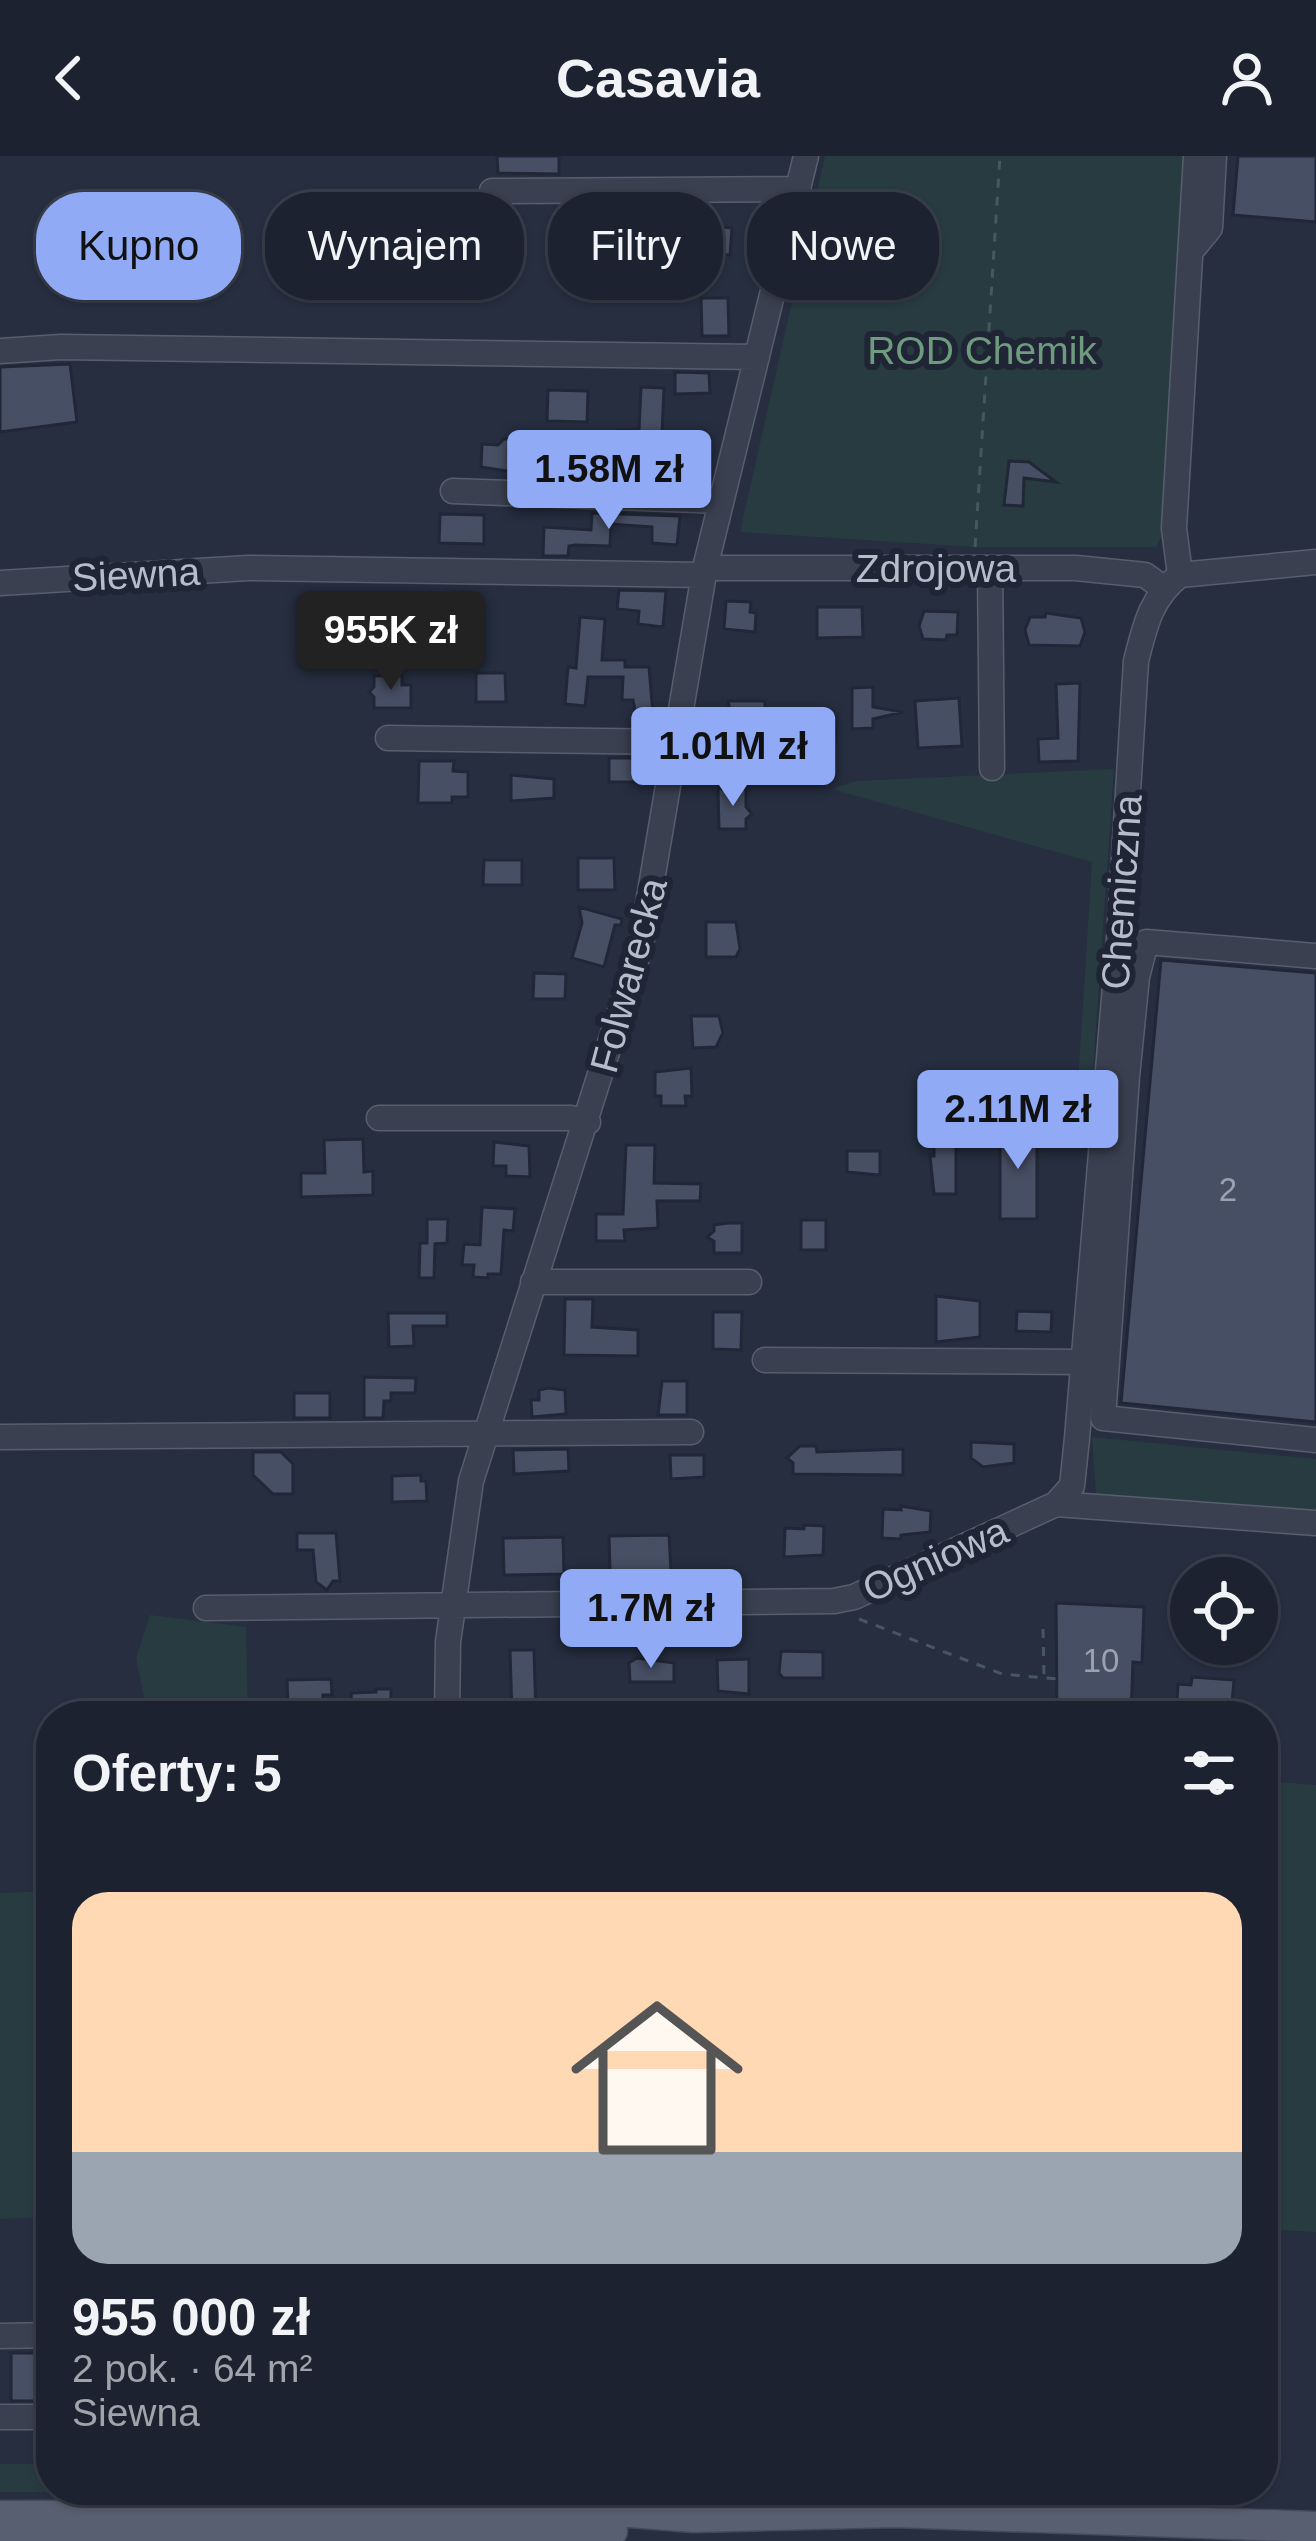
<!DOCTYPE html>
<html lang="pl">
<meta charset="utf-8">
<style>
:root{--surface:#1c2230;--page:#292f3c;--text:#f1f3f6;--muted:#a0a4ab;--line:#3a3f4c;--accent:#90aaf6}
body{margin:0;font-family:Helvetica,sans-serif;background:var(--page);color:var(--text);height:100vh;display:flex;flex-direction:column;font-size:45px;white-space:nowrap}
*{box-sizing:border-box;margin:0}
p{font-size:39px;color:var(--muted)}
.icon{flex:none;width:66px;height:66px;fill:none;stroke:currentColor;stroke-width:2;stroke-linecap:round;stroke-linejoin:round}
.map{position:relative;flex:1;overflow:hidden}
.sheet{position:absolute;left:36px;top:1545px;width:1242px;height:804px;display:flex;flex-direction:column;background:var(--surface);border-radius:48px;box-shadow:0 3px 9px #0004,0 0 0 3px var(--line)}
.sheet>*{flex:none}
.hud{position:absolute;left:36px;top:36px;width:1245px;height:108px;display:flex;gap:24px}
.buttons{position:absolute;left:1170px;top:1401px;display:grid;gap:24px}
.buttons a{display:grid;place-items:center;width:108px;height:108px;border-radius:50%;background:var(--surface);box-shadow:0 3px 9px #0004,0 0 0 3px var(--line);font-size:60px}
.price{position:absolute;translate:-50% -102px;padding:0 27px;border-radius:12px;background:var(--accent);color:#111;font-size:39px;line-height:78px;filter:drop-shadow(0 3px 6px #0008)}
.price::after{content:'';position:absolute;left:50%;top:72px;width:36px;height:27px;margin-left:-18px;background:inherit;clip-path:polygon(0 0,100% 0,50% 100%)}
.price.selected{background:#222;color:#fff}
ul{padding:0;list-style:none}
li{display:grid;align-content:center;gap:24px;height:636px;padding:0 36px}
li+li{border-top:3px solid var(--line)}
li span{display:grid;place-items:center;height:372px;border-radius:36px;color:#555}
li>.icon{margin-inline-start:auto}
span .icon{width:216px;height:216px;fill:#fffc;stroke-width:1}
li b{font-size:51px}
h2{display:flex;justify-content:space-between;align-items:center;height:144px;padding:0 36px;font-size:51px}
.tag{padding:0 42px;border-radius:48px;background:var(--surface);box-shadow:0 3px 9px #0004,0 0 0 3px var(--line);font-size:42px;line-height:108px}
.tag.selected{background:var(--accent);color:#111}
header{display:flex;justify-content:space-between;align-items:center;height:156px;padding:0 36px;background:var(--surface);font-size:54px;font-weight:600}
.map>svg:first-child{display:block}
</style>
<header><svg class="icon" aria-label="back" viewBox="0 0 24 24"><path d="M15 5l-7 7 7 7"/></svg>Casavia<svg class="icon" aria-label="person" viewBox="0 0 24 24"><circle cx="12" cy="8" r="4"/><path d="M4 21q1-7 8-7t8 7"/></svg></header>
<div class="map">
<svg width="1316" height="2385" viewBox="0 0 1316 2385">
<rect width="100%" height="100%" fill="#262e40"/>
<path fill="#283b41" d="M825,0H1185L1166,372L1156,391H975L740,376Z
M1114,613L1090,958H1076L1092,706L832,633L856,625Z
M1092,1281L1316,1303V1359L1096,1339Z
M150,1459L246,1471L248,1560H148L136,1502Z
M1263,1625L1316,1629V2076L1263,2073Z
M51,1735V2061L0,2063V1737Z
M0,2308H51V2334H201L187,2337L0,2336Z"/>
<path fill="#474f64" stroke="#212737" stroke-width="3" d="M497,0H559V18L498,17Z
M1238,0H1316V66L1233,59Z
M699,69L732,72L730,99L704,97V86H698Z
M701,142H728L729,180H702Z
M70,208L77,266L0,276V211Z
M675,216L709,217L710,237L675,238Z
M641,231L664,232L662,278L699,282L695,313L666,310L668,300L634,295L633,311H601L603,290L617,291V274H639Z
M548,234L588,235L587,266L547,265Z
M504,283H511L516,289L533,290L532,313L513,312V316L481,311L482,288L498,289Z
M1009,305L1029,306L1056,326L1024,322L1023,350L1004,349Z
M592,357L680,360L677,389L652,387V371L611,368L610,390L575,389L569,390L568,400H543L544,371L591,374Z
M440,358L484,359V388L439,387Z
M619,434L666,435L663,471L638,468L639,455L617,453Z
M726,445L751,446L750,456L756,457L755,476L724,473Z
M817,451H862L863,481L817,482Z
M924,455L958,456L957,479H947L946,484L923,483L919,470Z
M1046,457L1081,462L1085,476L1080,490L1029,489L1025,474L1030,461H1045Z
M580,461L605,463L602,504H625V511H649L654,569H638L633,544H622L623,521H588L585,550L565,548L568,511L576,512Z
M476,517H505L506,546H476Z
M402,519V529H411V552H374V541L369,536L374,531V520Z
M1080,527L1078,605L1039,606L1038,583L1058,582L1056,528Z
M873,531V551L903,556L873,563V572L852,573V532Z
M959,542L962,590L918,592L915,545Z
M728,545H765V561H836V586L789,587V576H734Z
M609,602H645L644,626H609Z
M419,605H454L453,615L468,616V641H452V647H418Z
M511,619L554,623V642L511,645Z
M746,632V651L752,658L746,663V673H719L718,633Z
M578,702H614L615,734H578Z
M484,704H522V729H483Z
M579,751L622,763L621,769H615L604,811L572,802L582,767Z
M706,766H736L740,793L736,801H706Z
M1161,804L1316,817V1266L1121,1247Z
M534,817L566,818L565,843H533Z
M691,860H719L723,877L716,891L693,892Z
M691,912L692,940H685L686,950H661V940H655V916Z
M1000,970H1037V1063H1000Z
M934,980H956V1038H934L930,1000H934Z
M363,983L364,1016L373,1015V1039L301,1041V1017H325L324,984Z
M494,986L529,990L530,1021L506,1020V1010H493Z
M626,989H655L654,1027L701,1028L700,1045H657L658,1072L624,1074L625,1085H596V1058H623Z
M847,995H880V1019L847,1016Z
M482,1051L515,1053L513,1075L504,1074L501,1118H488V1122L473,1121L474,1109H462L464,1088L480,1089Z
M427,1063H448L447,1087L435,1088L434,1122H419L420,1087H427Z
M801,1064H826V1094H801Z
M728,1067H742V1097H714V1085L707,1081L714,1075V1069Z
M936,1140L980,1145V1181L936,1186Z
M565,1143H593L592,1171L638,1174V1200L564,1199Z
M1017,1155L1052,1156L1051,1176L1016,1175Z
M713,1156H742L741,1194L713,1193Z
M388,1157H447V1170H413L414,1190L389,1191Z
M364,1221L416,1222L415,1237H391V1245H384L383,1262H364Z
M662,1225H687V1259H658Z
M548,1232L565,1234L566,1258L532,1261L531,1244H539V1234Z
M294,1237H330V1262H294Z
M971,1286L1014,1288V1307L983,1311L971,1302Z
M800,1290H816L817,1296L903,1293V1319L793,1318V1307L787,1302Z
M568,1293L569,1315L514,1318L513,1294Z
M253,1296H281L293,1308V1338H273L253,1319Z
M670,1299H704V1321L671,1323Z
M421,1319V1325H426L427,1345L392,1346V1320Z
M901,1350L931,1355L930,1376L901,1379V1383L882,1382L883,1353L901,1354Z
M804,1369L824,1370L823,1399L784,1401L785,1372L804,1373Z
M297,1377H336L340,1425H333L327,1434L316,1426L313,1394H297Z
M669,1379L671,1415L610,1416L609,1380Z
M563,1381L564,1418L504,1419L503,1382Z
M1056,1447L1144,1451L1142,1507L1133,1506L1131,1560H1057Z
M510,1494H534L536,1560H512Z
M781,1495L823,1496V1522H783L779,1517Z
M637,1502L674,1507V1526H630L629,1507Z
M749,1503V1538L718,1535L717,1504Z
M1192,1521L1234,1524L1231,1560H1176L1178,1528L1191,1529Z
M331,1523L332,1539H323V1547L288,1548L287,1524Z
M376,1533H391V1553L385,1554V1560H356V1555H352L351,1537L376,1536Z
M11,2197H51V2245H11Z"/>
<g fill="none" stroke-linecap="round" stroke-linejoin="round">
<g stroke="#585e6d" stroke-width="27">
<path id="minor" d="M492,35L798,33
M1191,95L1210,72L1214,0
M0,195L61,191L757,201
M453,335L721,345
M705,412H1076L1145,419L1163,432
M990,412L992,612
M1180,419L1174,372L1196,0
M0,427L248,412L704,419
M388,582L676,586
M1316,800L1146,786L1137,821L1127,921L1103,1262L1316,1284
M379,962H570L588,966
M533,1126H749
M765,1204L1084,1206
M0,1281L691,1276
M1056,1348L1316,1367
M206,1452L834,1445L854,1441L1056,1348L1072,1330L1077,1282L1119,783L1136,505C1145,470 1151,441 1180,419L1316,406
M447,1560L448,1486L471,1325L641,789L705,412L806,0
M0,2180L51,2179
M0,2261H51
M239,2371L255,2334"/>
</g>
<g stroke="#444959" stroke-width="33">
<path id="major" d="M0,2360L533,2359L617,2355L694,2361L895,2356L1316,2371
M0,2381L496,2384L612,2375"/>
</g>
<path stroke="#46585e" stroke-width="3" stroke-dasharray="9 9" stroke-linecap="butt" d="M975,391L1000,0
M859,1463L1002,1518L1058,1523
M1043,1473L1044,1520"/>
<use href="#minor" stroke="#3a4050" stroke-width="24"/>
<use href="#major" stroke="#585f70" stroke-width="30"/>
</g>
<g text-anchor="middle" stroke-width="12" stroke-linejoin="round" paint-order="stroke">
<g font-size="33" fill="#9ba1b0">
<text x="1228" y="1045">2</text>
<text x="1101" y="1516">10</text>
</g>
<g font-size="39" fill="#6e9b7e" stroke="#1f2535">
<text x="982" y="208">ROD Chemik</text>
</g>
<g font-size="39" fill="#b7bcca" stroke="#1f2535">
<text x="936" y="426">Zdrojowa</text>
<text transform="translate(136 418) rotate(-3)" y="14">Siewna</text>
<text transform="translate(1121 736) rotate(-86)" y="14">Chemiczna</text>
<text transform="translate(628 819) rotate(-75)" y="14">Folwarecka</text>
<text transform="translate(935 1403) rotate(-24)" y="14">Ogniowa</text>
</g>
</g>
</svg>
<div class="buttons">
<a><svg class="icon" aria-label="locate" viewBox="0 0 24 24"><circle cx="12" cy="12" r="6"/><path d="M12 2v4M12 18v4M2 12h4M18 12h4"/></svg></a>
</div>
<b class="price" style="left:609px;top:376px">1.58M zł</b>
<b class="price selected" style="left:391px;top:537px">955K zł</b>
<b class="price" style="left:733px;top:653px">1.01M zł</b>
<b class="price" style="left:1018px;top:1016px">2.11M zł</b>
<b class="price" style="left:651px;top:1515px">1.7M zł</b>
<div class="hud">
<a class="tag selected">Kupno</a>
<a class="tag">Wynajem</a>
<a class="tag">Filtry</a>
<a class="tag">Nowe</a>
</div>
<section class="sheet">
<h2>Oferty: 5<svg class="icon" aria-label="filters" viewBox="0 0 24 24"><path d="M4 7h16M4 17h16"/><circle cx="9" cy="7" r="2"/><circle cx="15" cy="17" r="2"/></svg></h2>
<ul>
<li><span style="background:linear-gradient(#ffd9b3 70%,#9aa5b1 0)"><svg class="icon" aria-label="home" viewBox="0 0 24 24"><path d="M3 11l9-7 9 7M6 9v11h12V9"/></svg></span><div><b>955 000 zł</b><p>2 pok. · 64 m²</p><p>Siewna</p></div></li>
</ul>
</section>
</div>
